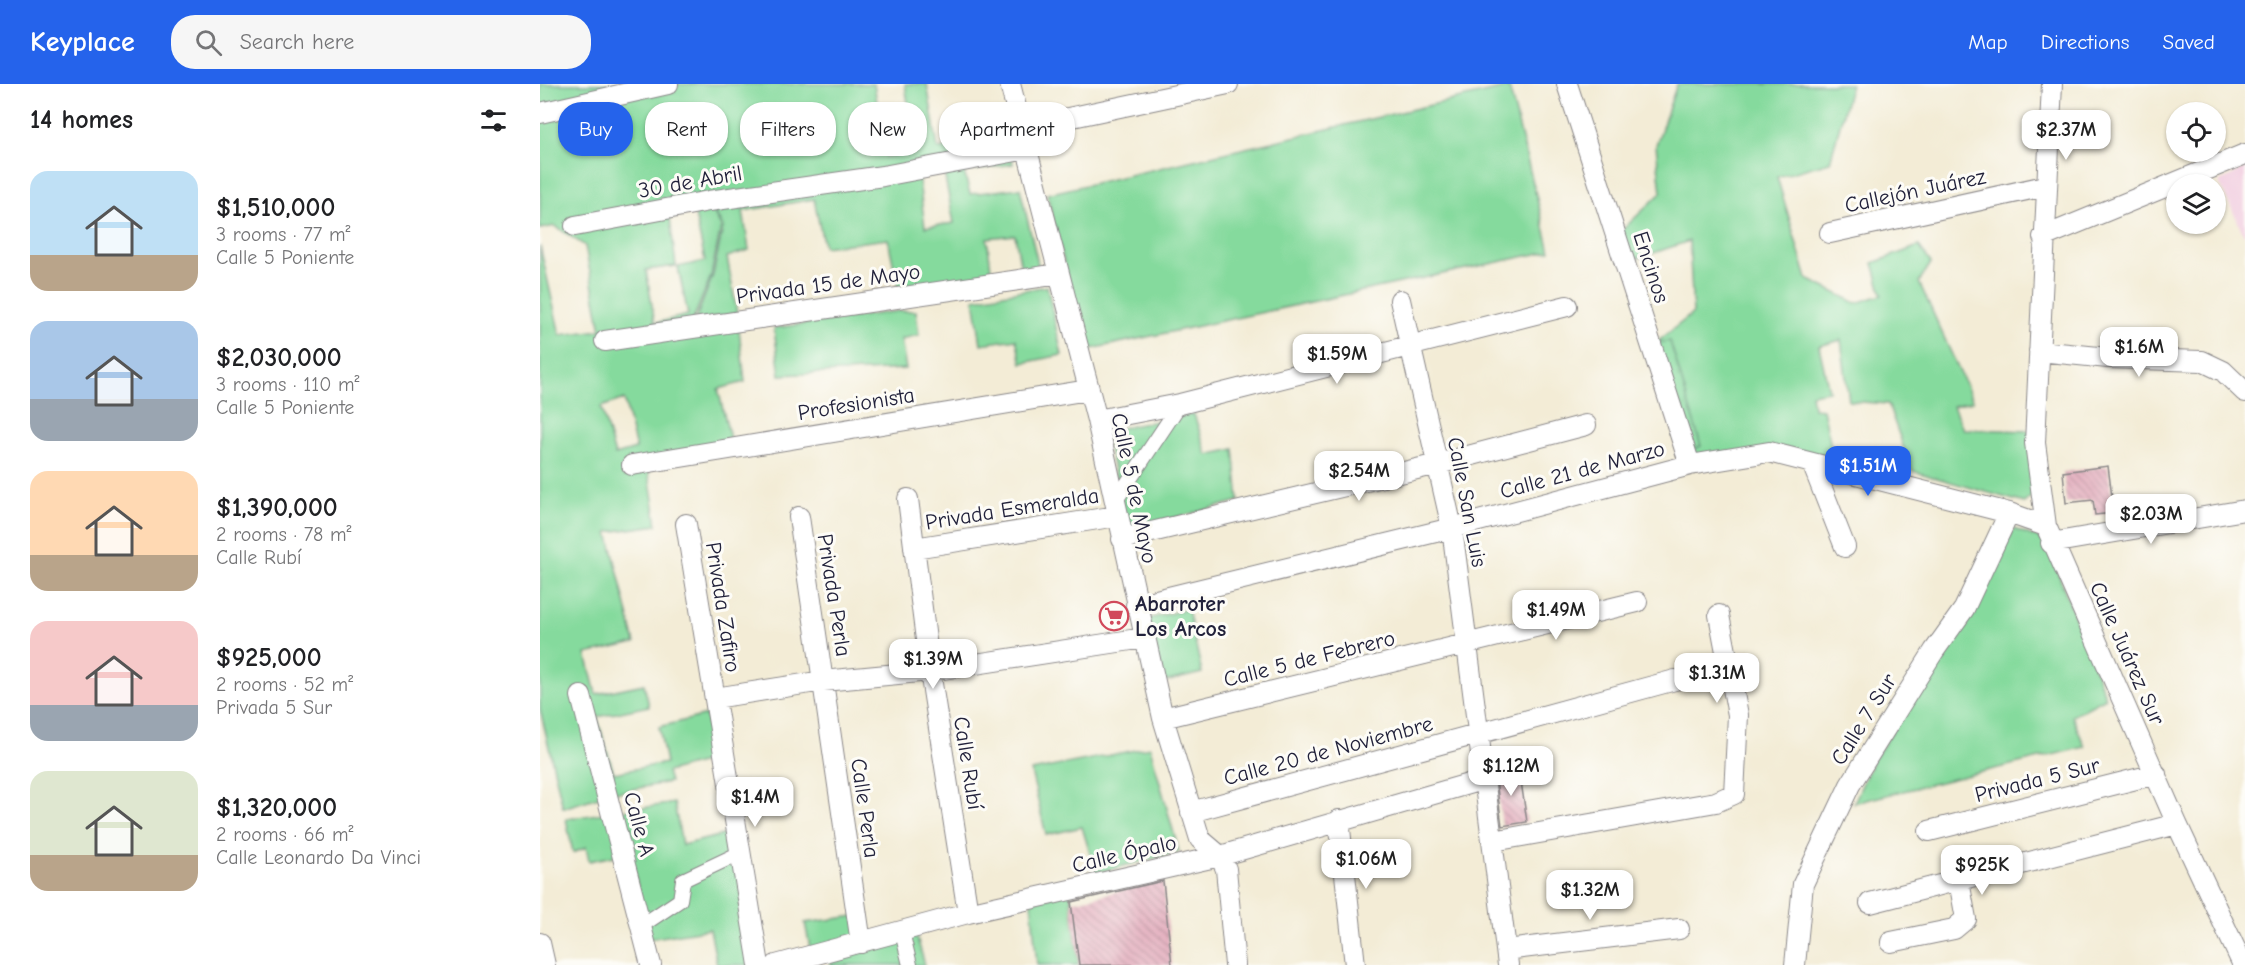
<!DOCTYPE html>
<meta charset="utf-8">
<style>
:root{--surface:#fff;--page:#f6f6f6;--text:#202124;--muted:#757577;--accent:#2563eb}
body{margin:0;font-family:"Comic Neue",sans-serif;background:var(--page);color:var(--text);height:100vh;display:flex;flex-direction:column;font-size:22px;white-space:nowrap}
*{box-sizing:border-box;margin:0}
p{font-size:20px;color:var(--muted)}
.icon{flex:none;width:33px;height:33px;fill:none;stroke:currentColor;stroke-width:2;stroke-linecap:round;stroke-linejoin:round}
.map{position:relative;flex:1;overflow:hidden}
.sheet{display:flex;flex-direction:column;background:var(--surface);width:540px}
.sheet>*{flex:none}
.top-card{position:absolute;left:18px;top:18px;width:570px;height:54px;display:flex;gap:12px}
.controls{position:absolute;left:1626px;top:18px;display:grid;gap:12px}
.controls a{display:grid;place-items:center;width:60px;height:60px;border-radius:50%;background:var(--surface);box-shadow:0 2px 4px #0004;font-size:30px}
.price{position:absolute;translate:-50% -51px;padding:0 14px;border-radius:12px;background:#fff;color:#222;font-size:20px;line-height:39px;filter:drop-shadow(0 2px 3px #0008)}
.price::after{content:'';position:absolute;left:50%;top:36px;width:18px;height:14px;margin-left:-9px;background:inherit;clip-path:polygon(0 0,100% 0,50% 100%)}
.price.on{background:var(--accent);color:#fff}
ul{padding:0;list-style:none}
li{display:flex;align-items:center;gap:18px;height:150px;padding:0 30px}
li span{display:grid;place-items:center;flex:none;width:168px;height:120px;border-radius:18px;color:#555}
li>.icon{margin-inline-start:auto}
span .icon{width:72px;height:72px;fill:#fffc;stroke-width:1}
li b{font-size:26px}
h2{display:flex;justify-content:space-between;align-items:center;height:72px;padding:0 30px;font-size:26px}
.chip{padding:0 21px;border-radius:24px;background:var(--surface);box-shadow:0 2px 4px #0004;font-size:21px;line-height:54px}
.chip.on{background:var(--accent);color:#fff}
header{display:flex;align-items:center;gap:36px;box-sizing:border-box;height:84px;padding:0 30px;background:var(--accent);color:#fff}
header strong{font-size:28px}
nav{display:flex;gap:33px;margin-inline-start:auto;font-size:21px}
.search{width:420px;height:54px;background:var(--page);display:flex;align-items:center;gap:15px;box-sizing:border-box;padding:0 21px;border-radius:24px;color:var(--muted);font-size:22px}
main{display:flex;flex:1;min-height:0}
.map>svg:first-child{display:block}
</style>
<header>
<strong>Keyplace</strong>
<div class="search"><svg class="icon" aria-label="search" viewBox="0 0 24 24"><circle cx="10" cy="10" r="6"/><path d="M15 15l6 6"/></svg>Search here</div>
<nav><a>Map</a><a>Directions</a><a>Saved</a></nav>
</header>
<main>
<section class="sheet">
<h2>14 homes<svg class="icon" aria-label="filters" viewBox="0 0 24 24"><path d="M4 7h16M4 17h16"/><circle cx="9" cy="7" r="2"/><circle cx="15" cy="17" r="2"/></svg></h2>
<ul>
<li><span style="background:linear-gradient(#bfe0f5 70%,#b9a48a 0)"><svg class="icon" aria-label="home" viewBox="0 0 24 24"><path d="M3 11l9-7 9 7M6 9v11h12V9"/></svg></span><div><b>$1,510,000</b><p>3 rooms · 77 m²</p><p>Calle 5 Poniente</p></div></li>
<li><span style="background:linear-gradient(#a9c7e8 65%,#9aa5b1 0)"><svg class="icon" aria-label="home" viewBox="0 0 24 24"><path d="M3 11l9-7 9 7M6 9v11h12V9"/></svg></span><div><b>$2,030,000</b><p>3 rooms · 110 m²</p><p>Calle 5 Poniente</p></div></li>
<li><span style="background:linear-gradient(#ffd9b3 70%,#b9a48a 0)"><svg class="icon" aria-label="home" viewBox="0 0 24 24"><path d="M3 11l9-7 9 7M6 9v11h12V9"/></svg></span><div><b>$1,390,000</b><p>2 rooms · 78 m²</p><p>Calle Rubí</p></div></li>
<li><span style="background:linear-gradient(#f6c9c9 70%,#9aa5b1 0)"><svg class="icon" aria-label="home" viewBox="0 0 24 24"><path d="M3 11l9-7 9 7M6 9v11h12V9"/></svg></span><div><b>$925,000</b><p>2 rooms · 52 m²</p><p>Privada 5 Sur</p></div></li>
<li><span style="background:linear-gradient(#dfe7d0 70%,#b9a48a 0)"><svg class="icon" aria-label="home" viewBox="0 0 24 24"><path d="M3 11l9-7 9 7M6 9v11h12V9"/></svg></span><div><b>$1,320,000</b><p>2 rooms · 66 m²</p><p>Calle Leonardo Da Vinci</p></div></li>
</ul>
</section>
<div class="map">
<svg width="1705" height="881" viewBox="0 0 1705 881">
<defs>
<pattern id="park-tufts" width="24" height="20" patternUnits="userSpaceOnUse" patternTransform="scale(1.5)"><rect width="24" height="20" fill="#85da9d"/><path d="M3 7l-1-3M5 7V3M7 7l1-3M15 17l-1-3M17 17v-4M19 17l1-3" fill="none" stroke="#73bb88"/></pattern>
<pattern id="building-back-hatch" width="6" height="6" patternUnits="userSpaceOnUse" patternTransform="scale(1.5)"><rect width="6" height="6" fill="#e1a6b8"/><path d="M-1 5l2 2M0 0l6 6M5-1l2 2" fill="none" stroke="#b68797"/></pattern>
</defs>
<rect width="100%" height="100%" fill="#fdfcf7"/>
<filter id="ink" filterUnits="userSpaceOnUse"><feTurbulence type="fractalNoise" baseFrequency=".0167" numOctaves="2"/><feDisplacementMap in="SourceGraphic" scale="12" xChannelSelector="R" yChannelSelector="G"/><feConvolveMatrix kernelMatrix="1 2 1 2 8 2 1 2 1" color-interpolation-filters="sRGB"/></filter>
<filter id="wash" filterUnits="userSpaceOnUse"><feTurbulence type="fractalNoise" baseFrequency=".008" numOctaves="4" result="noise"/><feDisplacementMap in="SourceGraphic" scale="24" xChannelSelector="R" yChannelSelector="G"/><feGaussianBlur stdDeviation="1.35" result="paint"/><feColorMatrix in="noise" values="0 0 0 0 0 0 0 0 0 0 0 0 0 0 0 0 0 1.4 0 .05"/><feComposite in="paint" operator="in"/></filter>
<g filter="url(#wash)">
<rect width="100%" height="100%" fill="#f3ecd6"/>
<path fill="#f2cfe1" d="M1705,84V150L1704,151L1679,98Z"/>
<path fill="#85da9d" stroke="#547e6c" stroke-width="1.5" fill-rule="evenodd" d="M0,0H334L346,73L376,69L365,0H387L398,65L467,55L473,80L424,88L430,110L480,104L499,184L481,185L475,151L447,154L452,193L358,203L348,155L284,163L274,115L203,127L209,166L187,173L197,229L155,237L173,191L183,143L165,111L181,143L171,192L150,243L198,237L205,298L178,305L192,363L107,378L117,441L68,448L95,559L46,570L56,610L104,600L109,622L57,633L74,689L126,679L119,643L166,631L172,676L127,688L130,698L68,710L23,724L0,625V162L20,251L61,246L45,162L15,142L0,145ZM404,88L414,139L385,143L378,89ZM154,126L165,177L138,183L148,231L115,239L106,186L136,182L130,134ZM84,315L96,365L75,371L61,323Z
M1137,0H1311L1290,78L1237,93L1267,195L1316,219L1342,211L1333,179L1379,162L1391,179L1379,198L1433,317L1413,322L1423,345L1490,347L1494,410L1484,419L1372,387L1348,320L1309,317L1301,256L1279,262L1289,307L1271,310L1273,324L1283,325L1294,376L1151,374L1116,259L1153,229L1149,157L1087,178L1078,150L1121,109L1116,61Z
M969,3L1010,167L546,266L507,110Z
M507,202L522,271L482,279L476,255L441,260L434,215Z
M359,227H376L379,251L361,255L366,285L240,291L234,244Z
M654,330L667,371L694,365L699,417L588,446L565,347Z
M1474,445L1501,455L1508,463L1566,614L1532,632L1545,663L1314,719L1332,678L1403,570Z
M648,525L662,589L624,598L607,535Z
M610,663L639,768L556,789L542,743L506,751L491,687Z
M134,719L142,761L195,748L216,881H177L170,845L109,855L81,727Z
M75,727L84,770L49,777L46,763L33,769L26,735Z
M530,808L539,881H497L491,817Z
M315,832L320,858L271,869L265,839Z
M375,847L385,881H291L288,869Z"/>
<path fill="url(#park-tufts)" stroke="#547e6c" stroke-width="1.5" d="M1130,257L1161,362L1149,367L1116,259Z"/>
<g id="blocks">
<path fill="url(#building-back-hatch)" d="M1568,382L1574,429L1555,431L1553,416L1526,419L1523,388Z
M979,684L987,738L962,742L955,688Z
M623,797L632,881H539L531,818Z"/>
</g>
</g>
<g filter="url(#ink)">
<use href="#blocks" fill-opacity="0" stroke="#8a8788" stroke-width="1.5"/>
<g fill="none" stroke-linecap="round" stroke-linejoin="round">
<g stroke="#8a8788" stroke-width="16">
<path id="pedestrian" d="M574,419L640,320
M101,842L140,816L143,796L200,769
M362,848L370,881"/>
</g>
<g stroke="#8a8788" stroke-width="22">
<path id="minor" d="M470,0L557,336L623,634L660,755L680,772L686,785L695,881
M1027,0L1150,381
M1512,0L1495,359L1506,442L1637,740L1703,881
M0,29L128,0
M481,44L688,0
M35,142L169,117L343,92L487,65
M1290,149L1505,102
M1503,153L1705,70
M860,216L912,444L968,881
M65,257L519,190
M1499,267L1568,274L1662,277L1683,287L1705,308
M557,336L640,320L1027,222
M1272,379L1305,463
M92,381L548,306
M368,415L390,587L428,829
M259,433L321,859
M146,440L219,881
M582,455L898,380L1046,341
M1511,459L1705,426
M374,464L577,432
M596,521L912,444L1150,381L1229,368L1469,429L1506,442
M41,612L111,881
M175,614L283,597L390,587L604,554
M623,634L1097,518
M651,728L1135,596
M799,736L815,881
M1389,747L1616,690
M953,757L1176,718L1194,710L1198,631L1179,531
M1330,819L1637,740
M1351,858L1414,845L1426,835L1419,797
M0,859L5,881
M966,866L1139,845
M236,881L428,829L680,772L942,696
M1255,881L1263,800L1310,701L1394,567L1424,525L1469,429"/>
</g>
<use href="#pedestrian" stroke="#fff" stroke-width="14"/>
<use href="#minor" stroke="#fff" stroke-width="20"/>
</g>
</g>
<defs>
<g id="supermarket-ring" transform="scale(1.5)"><circle r="9.5" fill="#fdfcf7" stroke="#d1495b" stroke-width="1.5"/><path d="M-6-5.5h2.5l.6 2H6L4.5 2H-2.5L-4.4-4H-6ZM-1.5 3.2a1.3 1.3 0 1 0 .1 0ZM3 3.2a1.3 1.3 0 1 0 .1 0Z" fill="#d1495b"/></g>
</defs>
<g fill-rule="evenodd">
<use href="#supermarket-ring" x="574" y="532"/>
</g>
<g text-anchor="middle" stroke-width="6" stroke-linejoin="round" paint-order="stroke">
<g font-size="22" fill="#22223b" stroke="#fdfcf7">
<text transform="translate(150 97) rotate(-10)" y="8">30 de Abril</text>
<text transform="translate(1375 106) rotate(-12)" y="8">Callejón Juárez</text>
<text transform="translate(1112 183) rotate(72)" y="8">Encinos</text>
<text transform="translate(288 199) rotate(-8)" y="8">Privada 15 de Mayo</text>
<text transform="translate(316 319) rotate(-9)" y="8">Profesionista</text>
<text transform="translate(1042 385) rotate(-15)" y="8">Calle 21 de Marzo</text>
<text transform="translate(595 404) rotate(78)" y="8">Calle 5 de Mayo</text>
<text transform="translate(928 418) rotate(79)" y="8">Calle San Luis</text>
<text transform="translate(472 424) rotate(-9)" y="8">Privada Esmeralda</text>
<text transform="translate(295 511) rotate(81)" y="8">Privada Perla</text>
<text transform="translate(184 523) rotate(81)" y="8">Privada Zafiro</text>
<text transform="translate(1588 569) rotate(66)" y="8">Calle Juárez Sur</text>
<text transform="translate(769 574) rotate(-14)" y="8">Calle 5 de Febrero</text>
<text transform="translate(1323 635) rotate(-58)" y="8">Calle 7 Sur</text>
<text transform="translate(788 666) rotate(-15)" y="8">Calle 20 de Noviembre</text>
<text transform="translate(429 679) rotate(81)" y="8">Calle Rubí</text>
<text transform="translate(1497 695) rotate(-14)" y="8">Privada 5 Sur</text>
<text transform="translate(326 724) rotate(82)" y="8">Calle Perla</text>
<text transform="translate(100 740) rotate(75)" y="8">Calle A</text>
<text transform="translate(584 769) rotate(-13)" y="8">Calle Ópalo</text>
</g>
<g font-size="22" font-weight="bold" fill="#22223b" stroke="#fdfcf7" text-anchor="start">
<text x="595" y="527">Abarroter<tspan x="595" dy="25">Los Arcos</tspan></text>
</g>
</g>
</svg>
<div class="controls">
<a><svg class="icon" aria-label="locate" viewBox="0 0 24 24"><circle cx="12" cy="12" r="6"/><path d="M12 2v4M12 18v4M2 12h4M18 12h4"/></svg></a>
<a><svg class="icon" aria-label="layers" viewBox="0 0 24 24"><path d="M12 4l9 5-9 5-9-5zM3 14l9 5 9-5"/></svg></a>
</div>
<b class="price" style="left:1526px;top:77px">$2.37M</b>
<b class="price" style="left:1599px;top:294px">$1.6M</b>
<b class="price" style="left:797px;top:301px">$1.59M</b>
<b class="price on" style="left:1328px;top:413px">$1.51M</b>
<b class="price" style="left:819px;top:418px">$2.54M</b>
<b class="price" style="left:1611px;top:461px">$2.03M</b>
<b class="price" style="left:1016px;top:557px">$1.49M</b>
<b class="price" style="left:393px;top:606px">$1.39M</b>
<b class="price" style="left:1177px;top:620px">$1.31M</b>
<b class="price" style="left:971px;top:713px">$1.12M</b>
<b class="price" style="left:215px;top:744px">$1.4M</b>
<b class="price" style="left:826px;top:806px">$1.06M</b>
<b class="price" style="left:1442px;top:812px">$925K</b>
<b class="price" style="left:1050px;top:837px">$1.32M</b>
<div class="top-card">
<a class="chip on">Buy</a>
<a class="chip">Rent</a>
<a class="chip">Filters</a>
<a class="chip">New</a>
<a class="chip">Apartment</a>
</div>
</div>
</main>
